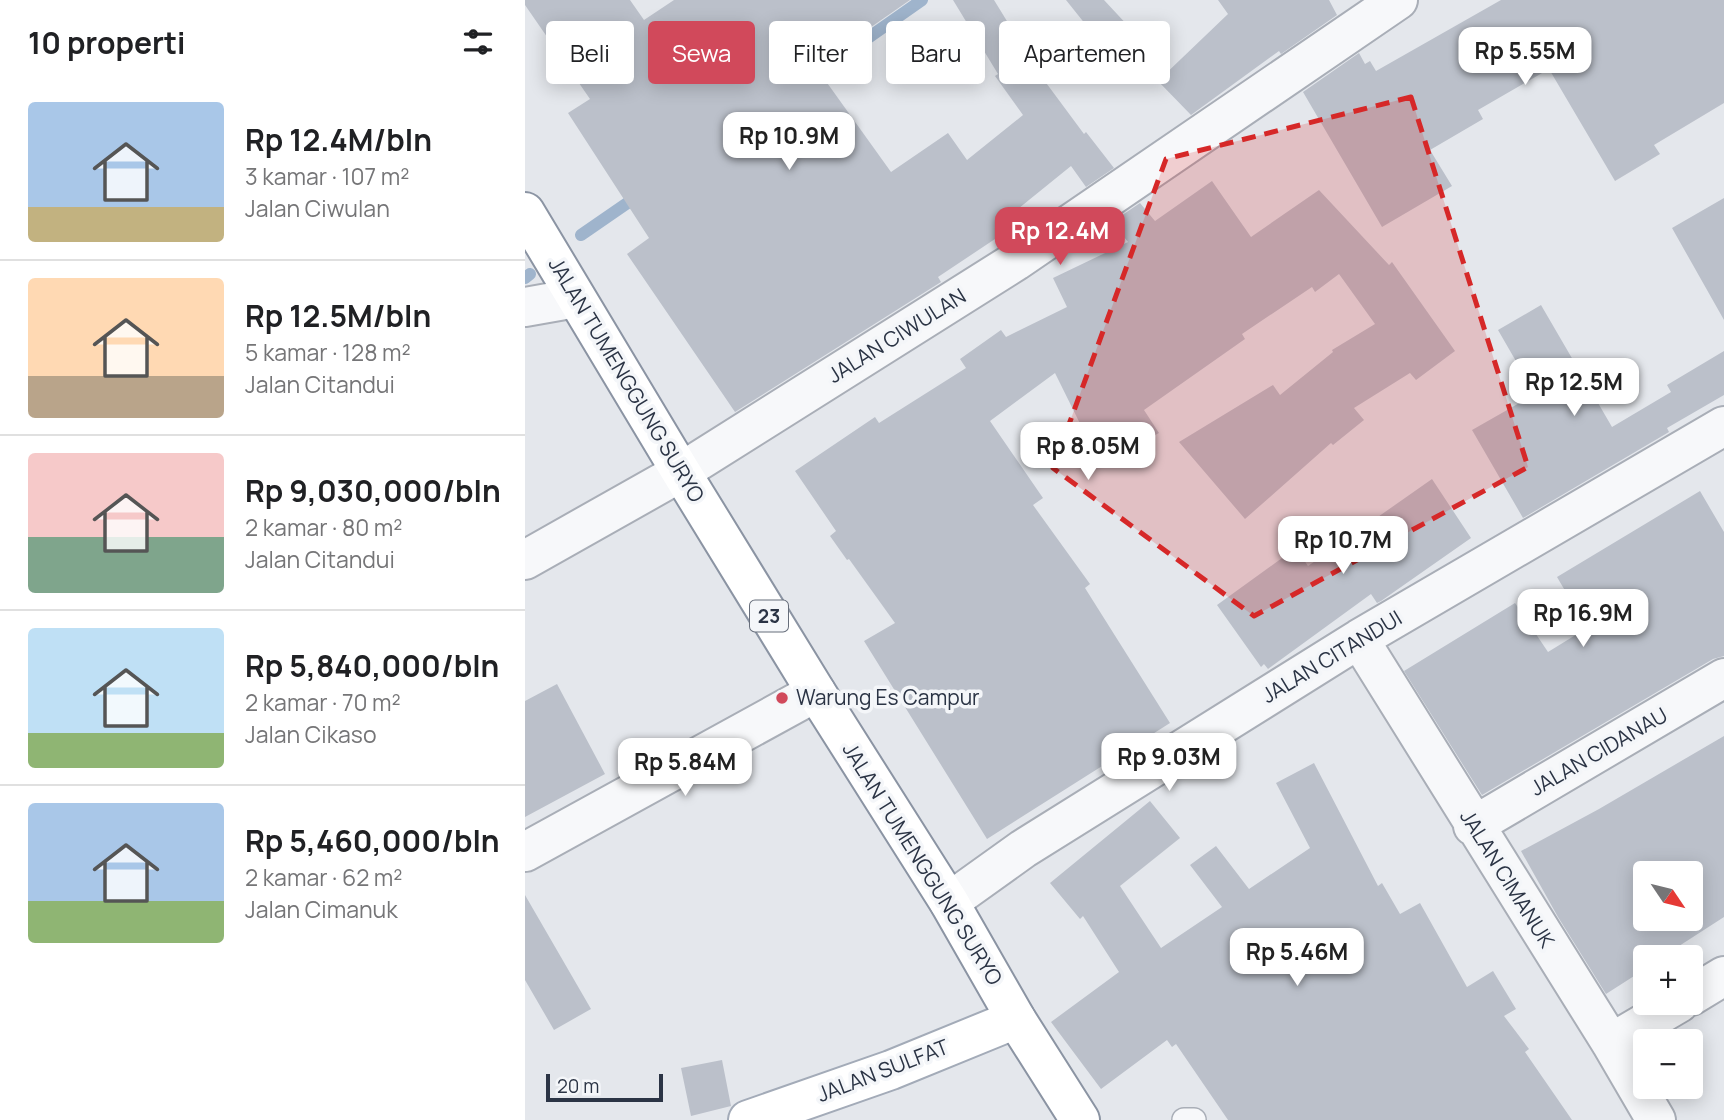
<!DOCTYPE html>
<html lang="id">
<meta charset="utf-8">
<style>
:root{--surface:#fff;--page:#f2f2f2;--text:#202124;--muted:#757577;--line:#e0e0e0;--accent:#d1495b}
body{margin:0;font-family:Manrope,sans-serif;background:var(--page);color:var(--text);height:100vh;display:flex;flex-direction:column;font-size:26px;white-space:nowrap}
*{box-sizing:border-box;margin:0}
p{font-size:23px;color:var(--muted)}
.icon{flex:none;width:38px;height:38px;fill:none;stroke:currentColor;stroke-width:2;stroke-linecap:round;stroke-linejoin:round}
.map{position:relative;flex:1;overflow:hidden}
.sheet{display:flex;flex-direction:column;background:var(--surface);width:525px}
.sheet>*{flex:none}
.banner{position:absolute;left:21px;top:21px;width:665px;height:63px;display:flex;gap:14px}
.needle{width:46px;rotate:125deg}
.fabs{position:absolute;left:1108px;top:861px;display:grid;gap:14px}
.fabs a{display:grid;place-items:center;width:70px;height:70px;border-radius:7px;background:var(--surface);box-shadow:0 4px 18px #0003;font-size:35px}
.scale{position:absolute;left:21px;bottom:18px;width:117px;box-sizing:border-box;padding-left:7px;border:4px solid #2b3445;border-top:0;font-size:19px;line-height:24px;white-space:nowrap;color:#2b3445;-webkit-text-stroke:5px #f4f6f9;paint-order:stroke}
.price{position:absolute;translate:-50% -60px;padding:0 16px;border-radius:14px;background:#fff;color:#222;font-size:23px;line-height:46px;filter:drop-shadow(0 2px 4px #0008)}
.price::after{content:'';position:absolute;left:50%;top:42px;width:21px;height:16px;margin-left:-10px;background:inherit;clip-path:polygon(0 0,100% 0,50% 100%)}
.price.active{background:var(--accent);color:#fff}
ul{padding:0;list-style:none}
li{display:flex;align-items:center;gap:21px;height:175px;padding:0 28px}
li+li{border-top:2px solid var(--line)}
li span{display:grid;place-items:center;flex:none;width:196px;height:140px;border-radius:7px;color:#555}
li>.icon{margin-inline-start:auto}
span .icon{width:84px;height:84px;fill:#fffc;stroke-width:1}
li b{font-size:30px}
h2{display:flex;justify-content:space-between;align-items:center;height:84px;padding:0 28px;font-size:30px}
.tag{padding:0 24px;border-radius:7px;background:var(--surface);box-shadow:0 4px 18px #0003;font-size:24px;line-height:63px}
.tag.active{background:var(--accent);color:#fff}
main{display:flex;flex:1;min-height:0}
.map>svg:first-child{display:block}
</style>
<main>
<section class="sheet">
<h2>10 properti<svg class="icon" aria-label="filters" viewBox="0 0 24 24"><path d="M4 7h16M4 17h16"/><circle cx="9" cy="7" r="2"/><circle cx="15" cy="17" r="2"/></svg></h2>
<ul>
<li><span style="background:linear-gradient(#a9c7e8 75%,#c2b280 0)"><svg class="icon" aria-label="home" viewBox="0 0 24 24"><path d="M3 11l9-7 9 7M6 9v11h12V9"/></svg></span><div><b>Rp 12.4M/bln</b><p>3 kamar · 107 m²</p><p>Jalan Ciwulan</p></div></li>
<li><span style="background:linear-gradient(#ffd9b3 70%,#b9a48a 0)"><svg class="icon" aria-label="home" viewBox="0 0 24 24"><path d="M3 11l9-7 9 7M6 9v11h12V9"/></svg></span><div><b>Rp 12.5M/bln</b><p>5 kamar · 128 m²</p><p>Jalan Citandui</p></div></li>
<li><span style="background:linear-gradient(#f6c9c9 60%,#7fa58c 0)"><svg class="icon" aria-label="home" viewBox="0 0 24 24"><path d="M3 11l9-7 9 7M6 9v11h12V9"/></svg></span><div><b>Rp 9,030,000/bln</b><p>2 kamar · 80 m²</p><p>Jalan Citandui</p></div></li>
<li><span style="background:linear-gradient(#bfe0f5 75%,#8fb573 0)"><svg class="icon" aria-label="home" viewBox="0 0 24 24"><path d="M3 11l9-7 9 7M6 9v11h12V9"/></svg></span><div><b>Rp 5,840,000/bln</b><p>2 kamar · 70 m²</p><p>Jalan Cikaso</p></div></li>
<li><span style="background:linear-gradient(#a9c7e8 70%,#8fb573 0)"><svg class="icon" aria-label="home" viewBox="0 0 24 24"><path d="M3 11l9-7 9 7M6 9v11h12V9"/></svg></span><div><b>Rp 5,460,000/bln</b><p>2 kamar · 62 m²</p><p>Jalan Cimanuk</p></div></li>
</ul>
</section>
<div class="map">
<svg width="1199" height="1120" viewBox="0 0 1199 1120">
<rect width="100%" height="100%" fill="#e4e7ec"/>
<g fill="none" stroke-linecap="round" stroke-linejoin="round">
<path stroke="#9fb4cc" stroke-width="12" d="M283,80L397,0
M56,235L114,195
M0,278L5,274"/>
</g>
<path fill="#bbc0ca" fill-rule="evenodd" d="M0,0H105L119,20L149,0H385L290,66L366,172L423,133L442,160L498,115L470,76L473,74L428,0H469L498,47L496,49L559,134L561,132L589,168L561,187L546,166L473,225L479,233L413,277L416,282L210,412L102,254L124,238L43,113L65,99L0,5Z
M541,0H579L619,43L593,68L557,29L561,25Z
M693,0H804L812,15L756,54L754,51L666,115L633,81L703,14Z
M976,0H1199V103L1129,145L1135,154L1090,181L1024,69L953,110L958,119L905,150L927,186L857,227L778,92L834,53L840,64L845,61L851,71Z
M687,181L726,237L794,190L864,265L867,262L930,351L891,380L885,373L829,408L839,420L808,445L806,443L720,519L654,442L748,385L755,395L808,352L807,350L850,324L814,274L790,292L787,287L717,334L720,339L619,410L634,433L575,464L530,373L465,421L518,498L508,505L565,584L560,588L645,723L462,839L339,641L370,623L324,559L322,560L305,536L311,531L270,471L350,417L354,423L441,368L435,359L476,330L481,337L542,307L528,278L603,242L587,222L615,203L630,221Z
M1199,198V320L1147,228Z
M1016,305L1087,427L1146,392L1142,385L1199,351V395L1142,428L1144,432L998,518L947,430L1010,394L973,330Z
M907,479L946,538L856,601L852,603L846,594L743,669L739,664L736,667L692,605L771,548L783,566Z
M1175,491L1199,532V656L1188,659L957,795L879,671L990,603L1023,652L1062,628L1032,577Z
M32,684L80,774L0,817V701Z
M1199,736V917L1137,957H1120V969L1081,994L1033,917L996,851L1074,809ZM1120,873H1166V919H1120Z
M789,763L853,886L857,883L875,914L895,903L942,987L968,971L991,1009L979,1016L1004,1049L1000,1052L1047,1120H703L651,1044L647,1047L642,1040L576,1089L526,1022L594,972L558,916L555,919L525,883L625,801L655,838L595,886L636,948L697,907L665,865L691,846L724,889L785,848L751,783Z
M0,895L66,1009L29,1030L0,980Z
M197,1060L206,1106L166,1116L156,1068Z"/>
<g fill="none" stroke-linecap="round" stroke-linejoin="round">
<g stroke="#a9aeb7" stroke-width="26">
<path id="service" d="M659,1120H669"/>
</g>
<g stroke="#a9aeb7" stroke-width="42">
<path id="minor" d="M0,307L51,298
M0,560L156,472L491,261L873,0
M834,639L1086,1043L1131,1120
M948,826L1199,678
M0,852L291,692
M424,902L498,849L834,639L1199,426
M1166,996L1199,976
M1086,1043L1154,1003"/>
</g>
<g stroke="#a3abb8" stroke-width="42">
<path id="primary" d="M223,1120L366,1070L491,1019"/>
</g>
<g stroke="#8b94a3" stroke-width="42">
<path id="trunk" d="M0,212L156,472L291,692L424,902L491,1019L555,1120"/>
</g>
<use href="#service" stroke="#f7f8fa" stroke-width="23"/>
<use href="#minor" stroke="#f7f8fa" stroke-width="38"/>
<use href="#primary" stroke="#fff" stroke-width="38"/>
<use href="#trunk" stroke="#fff" stroke-width="38"/>
</g>
<path fill="#d62828" fill-opacity="0.2" stroke="#d62828" stroke-width="5" stroke-dasharray="14 9" stroke-linejoin="round" d="M886,97L1003,467L729,616L528,468L641,159Z"/>
<circle fill="#d1495b" stroke="#f4f6f9" stroke-width="2.5" cx="257" cy="698" r="7"/>
<g text-anchor="middle" stroke-width="7" stroke-linejoin="round" paint-order="stroke">
<rect fill="#f4f6f9" stroke="#676e7b" stroke-width="2" x="225" y="600.5" width="38" height="31" rx="5"/>
<g font-size="19" font-weight="bold" fill="#2b3445">
<text x="244" y="623">23</text>
</g>
<g font-size="21" fill="#2b3445" stroke="#f4f6f9">
<text transform="translate(372 336) rotate(-32)" y="7">JALAN CIWULAN</text>
<text transform="translate(101 380) rotate(59)" y="7">JALAN TUMENGGUNG SURYO</text>
<text transform="translate(807 657) rotate(-31)" y="7">JALAN CITANDUI</text>
<text transform="translate(1074 752) rotate(-30)" y="7">JALAN CIDANAU</text>
<text transform="translate(397 864) rotate(58)" y="7">JALAN TUMENGGUNG SURYO</text>
<text transform="translate(982 879) rotate(58)" y="7">JALAN CIMANUK</text>
<text transform="translate(358 1071) rotate(-21)" y="7">JALAN SULFAT</text>
</g>
<g font-size="21" fill="#2b3445" stroke="#f4f6f9" text-anchor="start">
<text x="271" y="705">Warung Es Campur</text>
</g>
</g>
</svg>
<div class="fabs">
<a><svg class="needle" viewBox="-14 -14 28 28"><path d="M0-13l5 13h-10z" fill="#e53935"/><path d="M0 13l5-13h-10z" fill="#757577"/></svg></a>
<a>+</a>
<a>−</a>
</div>
<div class="scale">20 m</div>
<b class="price" style="left:1000px;top:87px">Rp 5.55M</b>
<b class="price" style="left:264px;top:172px">Rp 10.9M</b>
<b class="price active" style="left:535px;top:267px">Rp 12.4M</b>
<b class="price" style="left:1049px;top:418px">Rp 12.5M</b>
<b class="price" style="left:563px;top:482px">Rp 8.05M</b>
<b class="price" style="left:818px;top:576px">Rp 10.7M</b>
<b class="price" style="left:1058px;top:649px">Rp 16.9M</b>
<b class="price" style="left:644px;top:793px">Rp 9.03M</b>
<b class="price" style="left:160px;top:798px">Rp 5.84M</b>
<b class="price" style="left:772px;top:988px">Rp 5.46M</b>
<div class="banner">
<a class="tag">Beli</a>
<a class="tag active">Sewa</a>
<a class="tag">Filter</a>
<a class="tag">Baru</a>
<a class="tag">Apartemen</a>
</div>
</div>
</main>
